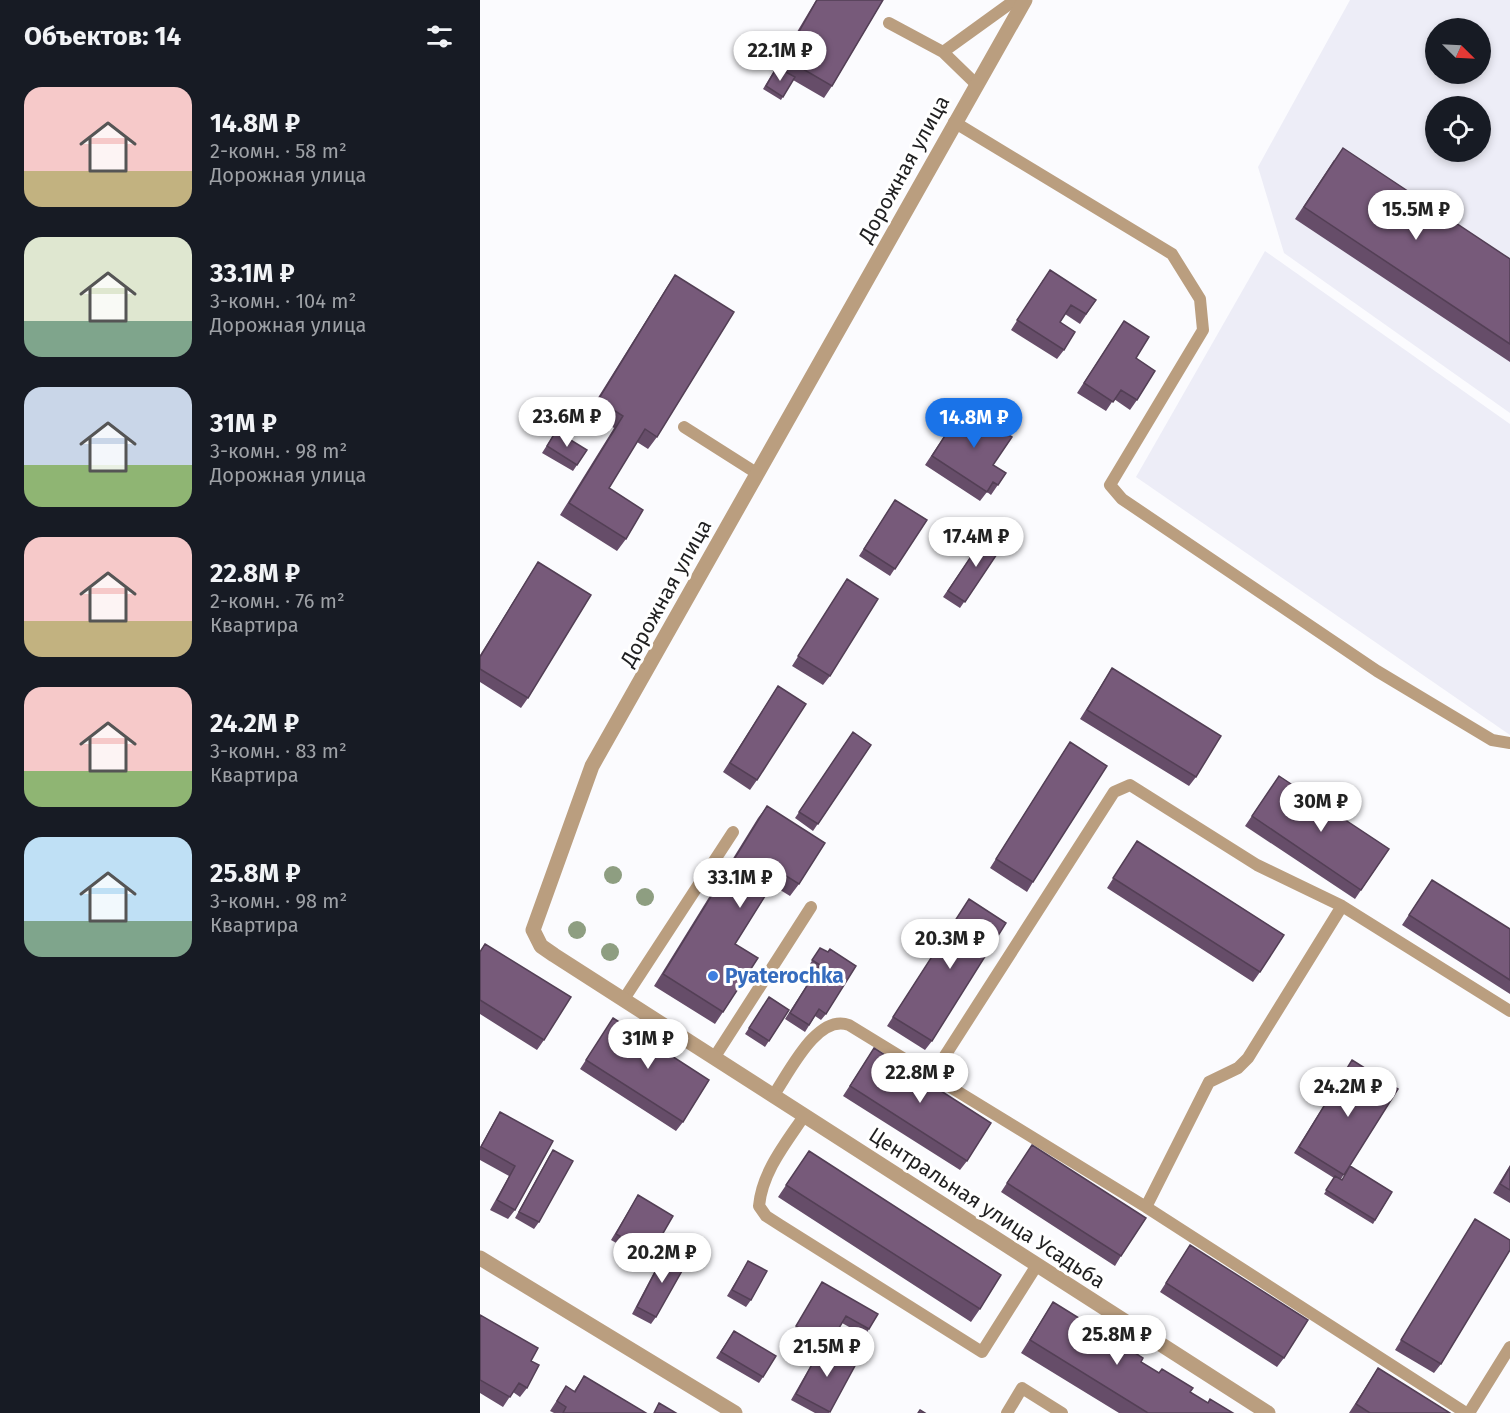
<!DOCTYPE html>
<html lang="ru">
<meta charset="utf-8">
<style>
:root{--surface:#171b24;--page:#242831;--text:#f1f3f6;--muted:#9ea1a6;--accent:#1a73e8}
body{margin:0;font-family:"Fira Sans",sans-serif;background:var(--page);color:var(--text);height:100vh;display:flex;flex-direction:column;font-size:22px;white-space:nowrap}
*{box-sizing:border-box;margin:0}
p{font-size:20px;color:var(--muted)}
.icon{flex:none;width:33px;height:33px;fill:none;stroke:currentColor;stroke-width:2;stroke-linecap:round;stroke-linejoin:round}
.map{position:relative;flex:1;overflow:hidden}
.panel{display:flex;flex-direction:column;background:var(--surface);width:480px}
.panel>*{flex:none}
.needle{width:39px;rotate:114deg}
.buttons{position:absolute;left:945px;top:18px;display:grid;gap:12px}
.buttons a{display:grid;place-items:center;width:66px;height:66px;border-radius:50%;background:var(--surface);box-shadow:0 3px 9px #0003;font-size:30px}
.price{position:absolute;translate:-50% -51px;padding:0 14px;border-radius:21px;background:#fff;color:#222;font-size:20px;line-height:39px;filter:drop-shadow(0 2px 3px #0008)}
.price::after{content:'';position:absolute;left:50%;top:36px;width:18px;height:14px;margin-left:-9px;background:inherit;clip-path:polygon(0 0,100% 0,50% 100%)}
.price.selected{background:var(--accent);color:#fff}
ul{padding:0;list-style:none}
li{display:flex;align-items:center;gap:18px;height:150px;padding:0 24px}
li span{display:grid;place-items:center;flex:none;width:168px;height:120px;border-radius:18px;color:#555}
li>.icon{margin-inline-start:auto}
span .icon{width:72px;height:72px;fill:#fffc;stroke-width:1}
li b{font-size:26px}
h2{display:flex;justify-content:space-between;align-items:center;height:72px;padding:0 24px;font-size:26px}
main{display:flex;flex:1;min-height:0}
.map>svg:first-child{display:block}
</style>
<main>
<section class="panel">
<h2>Объектов: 14<svg class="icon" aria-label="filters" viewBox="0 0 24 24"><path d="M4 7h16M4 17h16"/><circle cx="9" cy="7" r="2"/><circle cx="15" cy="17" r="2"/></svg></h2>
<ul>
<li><span style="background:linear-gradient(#f6c9c9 70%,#c2b280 0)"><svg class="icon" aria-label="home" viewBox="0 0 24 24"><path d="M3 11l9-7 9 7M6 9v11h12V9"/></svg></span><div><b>14.8M ₽</b><p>2-комн. · 58 m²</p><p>Дорожная улица</p></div></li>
<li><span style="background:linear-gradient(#dfe7d0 70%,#7fa58c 0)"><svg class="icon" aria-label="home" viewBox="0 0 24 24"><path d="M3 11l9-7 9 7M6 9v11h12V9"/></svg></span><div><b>33.1M ₽</b><p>3-комн. · 104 m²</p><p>Дорожная улица</p></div></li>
<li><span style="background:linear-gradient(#c9d6e8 65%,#8fb573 0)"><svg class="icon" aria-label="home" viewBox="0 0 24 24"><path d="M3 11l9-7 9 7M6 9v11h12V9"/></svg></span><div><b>31M ₽</b><p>3-комн. · 98 m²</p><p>Дорожная улица</p></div></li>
<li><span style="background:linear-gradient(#f6c9c9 70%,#c2b280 0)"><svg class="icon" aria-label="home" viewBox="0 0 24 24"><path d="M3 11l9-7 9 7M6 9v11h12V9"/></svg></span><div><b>22.8M ₽</b><p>2-комн. · 76 m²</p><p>Квартира</p></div></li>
<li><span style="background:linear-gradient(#f6c9c9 70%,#8fb573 0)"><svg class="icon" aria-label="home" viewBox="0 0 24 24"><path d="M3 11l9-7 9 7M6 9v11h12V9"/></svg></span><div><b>24.2M ₽</b><p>3-комн. · 83 m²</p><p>Квартира</p></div></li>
<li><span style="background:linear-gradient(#bfe0f5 70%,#7fa58c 0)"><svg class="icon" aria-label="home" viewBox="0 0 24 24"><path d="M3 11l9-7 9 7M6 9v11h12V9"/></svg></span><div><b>25.8M ₽</b><p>3-комн. · 98 m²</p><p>Квартира</p></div></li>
</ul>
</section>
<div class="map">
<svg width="1030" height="1413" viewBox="0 0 1030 1413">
<rect width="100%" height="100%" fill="#fbfbfe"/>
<path fill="#ededf7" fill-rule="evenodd" d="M870,0H1030V413L804,253L778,167ZM956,28H1000V74H956ZM956,106H1000V152H956Z
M785,251L1030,424V735L656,477Z"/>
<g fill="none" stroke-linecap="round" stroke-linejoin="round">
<path stroke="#ba9e7f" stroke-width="12" d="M409,23L463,52L496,84
M463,52L535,0
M474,122L692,254L720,299L723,330L630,485L642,499L897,671L1012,740L1030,743
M204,427L278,474
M144,999L253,832
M234,1058L331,907
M452,1076L634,792L650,785L777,865L862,906L1030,1011
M293,1096C309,1073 337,1013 369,1025L666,1207L986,1413
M324,1116C306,1143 282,1172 279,1206L286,1216L300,1225L502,1352L557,1265
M666,1207L729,1082L758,1068L768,1058L862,906
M527,1413L542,1388L582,1413
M989,1413L1030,1347"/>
<path stroke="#ba9e7f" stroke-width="15" d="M545,0L112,766L53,930L61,946L74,955L788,1413
M0,1258L255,1413"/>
</g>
<g fill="#8e9e81">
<circle cx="133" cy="875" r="9"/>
<circle cx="165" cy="897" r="9"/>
<circle cx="97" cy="930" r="9"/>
<circle cx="130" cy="952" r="9"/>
</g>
<path fill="#664d69" d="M336,0H403L352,86L344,98L313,80L301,100L283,89Z
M854,160L1030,259V362L815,219Z
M195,275L177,437L168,449L157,442L129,488L146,539L137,551L80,515L134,428L109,412L187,287Z
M563,280L616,300L600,324L585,314L580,322L584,350L577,359L531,330Z
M638,330L656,358L657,400L650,410L634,399L626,411L597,393Z
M484,406L513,465L526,473L511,495L507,492L500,501L445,465Z
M76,431L97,465L93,471L62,453Z
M415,500L447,520L410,576L379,556Z
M506,534L523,545L480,608L463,597Z
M58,562L48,698L41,708L0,682V655Z
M367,579L350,676L343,685L312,666Z
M632,668L716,777L709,786L600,719Z
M298,686L277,780L270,790L243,772Z
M373,732L391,745L333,831L315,818Z
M590,742L553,882L547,892L510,868Z
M799,776L909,849L875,899L765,826Z
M287,806L319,884L310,896L292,885L255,944L243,1012L235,1024L174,986L278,818Z
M657,841L780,972L773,982L627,888Z
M952,880L1030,929V994L922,925Z
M489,899L452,1041L445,1050L407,1026Z
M5,944L64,1040L57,1050L0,1014V951Z
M340,948L346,1014L341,1020L335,1016L325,1032L305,1019L335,972L328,967Z
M289,997L309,1010L285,1047L265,1034Z
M127,1028L203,1122L196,1131L100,1069Z
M394,1048L487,1161L480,1170L363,1096Z
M868,1067L918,1089L861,1179L912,1192L893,1224L844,1194L854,1178L814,1153Z
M20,1112L73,1141L35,1210L28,1219L10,1210L29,1176L0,1160V1147L14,1122Z
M552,1145L641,1256L635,1266L521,1192Z
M73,1150L59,1222L54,1229L35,1218L69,1156Z
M329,1151L500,1309L491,1322L298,1197Z
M1030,1165V1203L1013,1193Z
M158,1195L171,1254L166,1260L131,1240Z
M995,1219L961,1364L954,1373L915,1350Z
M710,1245L804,1358L797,1367L680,1292Z
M186,1251L176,1317L171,1324L152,1314L182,1257Z
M268,1261L271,1300L266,1307L247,1296Z
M342,1282L389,1329L385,1336L362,1323L345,1351H347L350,1347L377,1362L349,1413H335L311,1400L340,1349L312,1333Z
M573,1302L612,1332L679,1373L727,1403L753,1413H639L541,1353Z
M0,1315L51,1361L47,1388L40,1397L33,1392L23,1407L0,1393Z
M254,1331L283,1377L279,1383L236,1358Z
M898,1368L970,1413H869Z
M104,1376L166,1413H74L70,1411L86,1386L94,1391Z"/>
<path fill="#775a7a" stroke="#533f55" stroke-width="1.5" d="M337,0H403L352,86L304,58Z
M297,67L315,77L303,97L286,86Z
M863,148L1030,259V344L824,207Z
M570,270L616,300L606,314L591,305L580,322L595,332L584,350L537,320Z
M195,275L254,312L177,437L165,429L129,488L163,510L146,539L89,503L143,416L118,400Z
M644,321L669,337L656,358L675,371L657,400L641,390L633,402L604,383Z
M484,406L532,437L513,465L526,473L518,485L513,482L507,492L452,456Z
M76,431L107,450L97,465L67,446Z
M415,500L447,520L415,569L384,549Z
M506,534L523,545L485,602L468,591Z
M58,562L111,595L48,698L0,669V657Z
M367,579L398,599L350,676L318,656Z
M632,668L741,736L716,777L607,710Z
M298,686L326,704L277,780L250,763Z
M373,732L391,745L338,824L319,812Z
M590,742L627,766L553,882L516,859Z
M799,776L909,849L881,890L772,816Z
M287,806L345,843L319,884L300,872L255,944L278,958L243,1012L183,974Z
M657,841L804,935L780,972L633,878Z
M952,880L1030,929V980L929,915Z
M489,899L526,923L452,1041L413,1017Z
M5,944L91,997L64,1040L0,1000V952Z
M340,948L348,952L350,949L376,966L346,1014L339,1009L329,1025L310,1013L340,965L332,960Z
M289,997L309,1010L289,1041L269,1028Z
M133,1018L229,1080L203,1122L106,1060Z
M394,1048L511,1123L487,1161L370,1086Z
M872,1060L918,1089L864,1175L819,1147Z
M20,1112L73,1141L35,1210L17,1200L35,1166L1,1147Z
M552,1145L666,1218L641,1256L527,1183Z
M73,1150L93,1161L59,1222L39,1212Z
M329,1151L521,1275L500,1309L306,1185Z
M870,1166L912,1192L895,1220L846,1190L855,1176L862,1180Z
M1030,1167V1190L1020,1184Z
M158,1195L193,1216L171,1254L136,1234Z
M995,1219L1030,1240V1250L961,1364L921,1340Z
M710,1245L828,1320L804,1358L686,1283Z
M186,1251L207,1262L176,1317L157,1307Z
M268,1261L287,1271L271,1300L252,1290Z
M342,1282L398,1314L389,1329L366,1316L349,1345L316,1326Z
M573,1302L615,1328L612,1332L630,1343L632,1338L663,1358L661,1362L679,1373L682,1369L713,1388L710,1392L728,1403L730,1399L753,1413H668L550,1340Z
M0,1315L58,1348L51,1361L59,1365L47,1388L39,1383L30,1397L0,1380Z
M254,1331L296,1356L283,1377L241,1352Z
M350,1347L377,1362L350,1412L316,1394L341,1348L347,1352Z
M898,1368L970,1413H890L876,1404Z
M104,1376L166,1413H83L86,1407L77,1401L86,1386L95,1392Z
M179,1403L196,1413H174Z
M440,1410L445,1413H438Z"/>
<circle fill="#3f7fe0" stroke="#fff" stroke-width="2" cx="233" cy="976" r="6"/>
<g text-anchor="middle" stroke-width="6" stroke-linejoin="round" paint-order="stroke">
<g font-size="21" fill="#1f1f20" stroke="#fff">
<text transform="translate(424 169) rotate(-61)" y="7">Дорожная улица</text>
<text transform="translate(186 593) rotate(-61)" y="7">Дорожная улица</text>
<text transform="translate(507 1208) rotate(33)" y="7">Центральная улица Усадьба</text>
</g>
<g font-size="21" font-weight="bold" fill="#366cbe" stroke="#fff" text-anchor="start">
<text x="245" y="983">Pyaterochka</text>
</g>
</g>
</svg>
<div class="buttons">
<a><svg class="needle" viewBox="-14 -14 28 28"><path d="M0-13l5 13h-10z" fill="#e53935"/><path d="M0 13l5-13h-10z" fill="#9ea1a6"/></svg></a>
<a><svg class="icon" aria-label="locate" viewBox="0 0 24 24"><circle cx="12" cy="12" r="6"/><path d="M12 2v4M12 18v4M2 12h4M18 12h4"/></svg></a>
</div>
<b class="price" style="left:300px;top:82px">22.1M ₽</b>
<b class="price" style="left:936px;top:241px">15.5M ₽</b>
<b class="price" style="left:87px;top:448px">23.6M ₽</b>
<b class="price selected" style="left:494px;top:449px">14.8M ₽</b>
<b class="price" style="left:496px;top:568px">17.4M ₽</b>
<b class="price" style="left:841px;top:833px">30M ₽</b>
<b class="price" style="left:260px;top:909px">33.1M ₽</b>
<b class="price" style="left:470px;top:970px">20.3M ₽</b>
<b class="price" style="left:168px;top:1070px">31M ₽</b>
<b class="price" style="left:440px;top:1104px">22.8M ₽</b>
<b class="price" style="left:868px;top:1118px">24.2M ₽</b>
<b class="price" style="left:182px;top:1284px">20.2M ₽</b>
<b class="price" style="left:637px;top:1366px">25.8M ₽</b>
<b class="price" style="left:347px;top:1378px">21.5M ₽</b>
</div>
</main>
